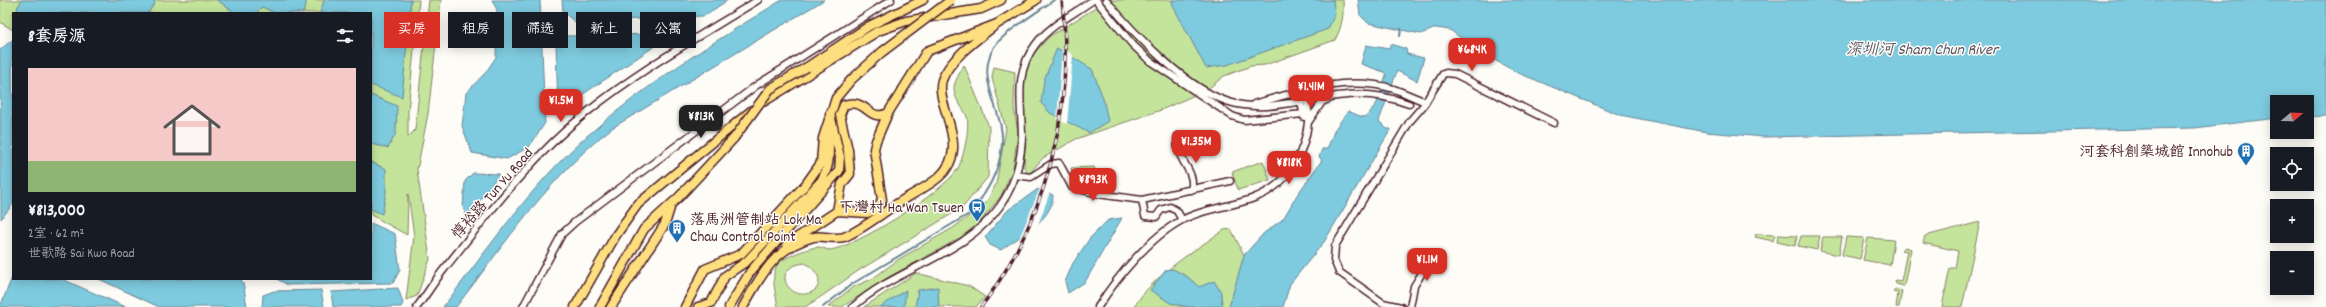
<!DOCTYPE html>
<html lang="zh">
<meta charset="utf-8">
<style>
:root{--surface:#171b24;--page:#20242c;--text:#f1f3f6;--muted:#9ea1a6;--line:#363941;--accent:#d93025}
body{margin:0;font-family:Dekko,"LXGW WenKai TC",sans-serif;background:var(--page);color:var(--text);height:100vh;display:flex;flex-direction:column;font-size:15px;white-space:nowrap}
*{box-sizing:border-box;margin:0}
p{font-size:13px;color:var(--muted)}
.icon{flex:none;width:22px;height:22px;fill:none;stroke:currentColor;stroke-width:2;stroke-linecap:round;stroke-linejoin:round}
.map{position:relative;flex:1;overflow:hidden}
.side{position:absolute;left:12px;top:12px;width:360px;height:268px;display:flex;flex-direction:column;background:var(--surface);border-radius:0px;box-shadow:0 2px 10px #0003}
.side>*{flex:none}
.hud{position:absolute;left:384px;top:12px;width:380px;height:36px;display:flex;gap:8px}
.needle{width:26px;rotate:71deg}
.tools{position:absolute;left:2270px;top:95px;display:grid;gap:8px}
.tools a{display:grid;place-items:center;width:44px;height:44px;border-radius:0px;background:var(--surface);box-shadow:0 2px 10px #0003;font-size:20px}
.price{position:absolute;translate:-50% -34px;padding:0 9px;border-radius:8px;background:var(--accent);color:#fff;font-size:13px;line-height:26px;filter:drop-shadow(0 1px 2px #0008)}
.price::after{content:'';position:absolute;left:50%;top:24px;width:12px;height:9px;margin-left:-6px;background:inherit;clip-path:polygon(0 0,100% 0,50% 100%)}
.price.selected{background:#222;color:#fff}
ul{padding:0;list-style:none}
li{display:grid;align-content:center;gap:8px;height:212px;padding:0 16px}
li+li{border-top:1px solid var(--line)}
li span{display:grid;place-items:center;height:124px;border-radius:0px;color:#555}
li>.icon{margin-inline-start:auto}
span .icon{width:72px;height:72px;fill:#fffc;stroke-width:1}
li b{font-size:17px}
h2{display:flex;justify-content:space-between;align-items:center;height:48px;padding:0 16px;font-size:17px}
.tag{padding:0 14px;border-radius:0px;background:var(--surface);box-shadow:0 2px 10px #0003;font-size:14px;line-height:36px}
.tag.selected{background:var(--accent);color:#fff}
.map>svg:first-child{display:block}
</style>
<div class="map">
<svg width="2326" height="307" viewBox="0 0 2326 307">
<rect width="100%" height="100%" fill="#fdfcf7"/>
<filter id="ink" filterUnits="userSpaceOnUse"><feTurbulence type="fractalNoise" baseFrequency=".025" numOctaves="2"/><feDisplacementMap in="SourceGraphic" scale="8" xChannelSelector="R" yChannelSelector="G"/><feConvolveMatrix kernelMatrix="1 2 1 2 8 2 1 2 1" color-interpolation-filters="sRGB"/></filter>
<g filter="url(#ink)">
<path fill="#c4e49c" stroke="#878264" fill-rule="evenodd" d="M0,0H419L408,111V137L415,130L429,0H441L428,114L417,170L430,259L417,296L406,300L414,236L408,194L407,235L371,215V13H13V30L0,22Z
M1102,0H1343C1344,15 1342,27 1335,40L1265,65L1251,66L1224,76L1208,89L1161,110L1076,139L1043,158L1029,174L1024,167L1025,132L1022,84L1031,56L1050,36L1092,10Z
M964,65L989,127L988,177L963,207L858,271L822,296L805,307H778C776,294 769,273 779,263C784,257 811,247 818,247C822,247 826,250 830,250C856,247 943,192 957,170C963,161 970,128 967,117C964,108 955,101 954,90C953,83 961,71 964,65ZM805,263C814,268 825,280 815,290C792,307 766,267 805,263Z
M994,67L1015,72L1014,108L1018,132L1013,169L1001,196L981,221L962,237L889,277L842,307H828L853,287L872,279L899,259L953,228L986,203L996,184L1006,129L992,78Z
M1263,161L1270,180L1238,190L1232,172Z
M1094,167L1097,178L1074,179L1071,168Z
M1980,222L1962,307H1942L1950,268H1955L1958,251L1923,243L1925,236Z
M1231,229L1244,255L1230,307H1134C1152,276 1195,250 1224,230Z
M1756,234L1775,235L1773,241L1755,237Z
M1778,235L1797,236L1795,246L1777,242Z
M1801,236H1820L1817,250L1798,246Z
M1823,237H1842L1839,255L1820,251Z
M1846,237L1864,238L1860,259L1842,255Z
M1868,238L1894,240L1890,265L1863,260Z
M1905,247L1911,249L1904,286L1896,284L1895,280L1901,281L1907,251L1901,250Z
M916,273L969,286L985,297L976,307H864Z
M1895,289L1902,291L1899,307H1896L1898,293L1893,292Z"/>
<path fill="#7ecade" stroke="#698696" d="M22,0H154L155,3L148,13H19L17,8Z
M217,0H307L303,13H275L262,7L256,13H235Z
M324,0H411L402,97L371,85V13H320Z
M492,0H540L545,123L529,147L507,159L472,153L462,126L466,93L486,72L496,57L497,10Z
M562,0H728L704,16L575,22L563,12Z
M782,0H824L612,128C549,177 504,245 456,307H443C488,249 531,185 587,136C646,84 715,41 782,0Z
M1172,0H1333L1335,14L1328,29L1227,65L1206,68L1173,6Z
M1358,0H2326V116L2307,117V102H2277V118L2195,128L1764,137L1706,132L1620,115L1516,72L1480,52L1450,30L1436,28L1421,34L1368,23L1360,15Z
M680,32L652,48L558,111L556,43L565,36L660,34Z
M12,40L13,204L1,219L0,50Z
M1391,44L1406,49L1407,54L1424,58L1417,81L1397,71L1379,121L1387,129H1391L1324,242L1290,284L1283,307H1229L1244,255L1264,233L1283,219L1297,195L1322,160L1319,157L1322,149H1327L1335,129L1348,111L1362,117L1367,116L1377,103L1386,75L1384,72L1361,64L1366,45L1389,49Z
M1057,48L1092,69L1103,98L1108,121L1089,133L1050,113L1041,103L1044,80Z
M371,95L397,106L396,133L388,148L371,144Z
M371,162L386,169V193L382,214L371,209Z
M473,173L499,174L467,219L463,206L465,181Z
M1038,189L1053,195C1053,221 1019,236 1001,250L990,245L985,237L1008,210Z
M1122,218L1085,282L1068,293L1065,282L1073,263L1090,238L1108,220Z
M371,223L395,234L400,270L393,283L288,285L277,279H371Z
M1173,269L1188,277L1199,287L1214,281L1221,292L1222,306L1188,307L1170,303L1150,290L1166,270Z
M13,275V279H62L126,307H0Z
M99,279H241L244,287L247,307H159Z
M938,287L939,307H915L918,290Z
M398,288L403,303L401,307H333L331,292Z
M321,290L324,307H262L263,295L274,291Z
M906,290L904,307H880Z"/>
<path fill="#fdfcf7" d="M1062,48L1073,55L1067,124L1057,119Z
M1040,188L1050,192L1038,225L1019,239Z"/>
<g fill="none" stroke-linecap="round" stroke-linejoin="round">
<path stroke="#698696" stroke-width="2" d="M1400,36L1401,29
M823,307L852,284L969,214C986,194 1000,172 1002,144C1005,111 974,80 994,47C1004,32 1039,11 1054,0"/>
<g stroke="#4a1f2b" stroke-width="9">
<path id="minor" d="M1096,0L1132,44L1150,61L1232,116L1244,120L1303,114
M1106,0C1134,34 1187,89 1229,102C1246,107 1266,107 1283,104C1332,98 1360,86 1409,104
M1299,92L1304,117
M1254,104C1299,91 1348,75 1394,89C1405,93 1415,98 1426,102
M1309,121L1322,102L1331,98
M1178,136C1178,140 1177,145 1178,149C1182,164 1196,174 1191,190
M1015,175L1031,177L1051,164L1059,163L1072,187L1098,194L1142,200L1230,181
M1142,200L1145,216L1156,217L1161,210L1170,207L1177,211L1182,220
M417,307C427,294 435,280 445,268C488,214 532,156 586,113C639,70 700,36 758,0
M523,307L562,234L575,222L757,85L891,0
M853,307C896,268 966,255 1000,206C1014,186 1021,162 1022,138C1022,105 1013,73 1036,44C1050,25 1074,14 1093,0
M1098,307C1117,277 1150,237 1182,220C1204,208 1231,207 1254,198C1297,182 1315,133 1306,91
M1401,307L1383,303L1339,272L1334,260L1335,246L1410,121L1423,106L1443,74L1446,73L1455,74L1554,123
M1410,307L1414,286L1433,255"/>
</g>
<g stroke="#4a1f2b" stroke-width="11">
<path id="major" d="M807,67L869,26L923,0
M763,102L878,31L906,21L981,9L1001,0
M837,211L867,213L878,208L882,200L874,149L876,141L888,113L927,51L997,24L1036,0
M787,244L837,211L842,184L850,174L848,150L840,115L844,105C867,97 868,123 888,113
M575,307L616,235L638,204L752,110
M600,307L644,229L679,197L734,138
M611,307L665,224L671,205
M685,307L705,269L741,254L806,184L821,163L823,138L836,98L851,80L882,52
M698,307L711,303L725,276L747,261L821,181C832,163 828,154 829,134
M729,307L750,272L839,171L840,157L830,114
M743,307C761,275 775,247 814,237C823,235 834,240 844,237C862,230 886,210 903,200C914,193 929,186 939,177C973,146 934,106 942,80C950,58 979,38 997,24"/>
</g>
<use href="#minor" stroke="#fdfcf7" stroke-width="6"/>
<use href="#major" stroke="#fedf80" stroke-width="8"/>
<g stroke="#4a1f2b" stroke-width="3.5">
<path id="rail" d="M981,307C1047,220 1075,108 1062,0"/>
</g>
<use href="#rail" stroke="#fdfcf7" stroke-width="2" stroke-dasharray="6" stroke-linecap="butt"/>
<g stroke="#4a1f2b" stroke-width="11" stroke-linecap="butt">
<path id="major-bridge" d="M882,52L951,0
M734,138L770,89L807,67"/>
</g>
<use href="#major-bridge" stroke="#fedf80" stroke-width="8"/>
</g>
</g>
<defs>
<g id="building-pin" transform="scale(0.9)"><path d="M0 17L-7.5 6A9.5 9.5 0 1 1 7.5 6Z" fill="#1f6fb2" stroke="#fdfcf7"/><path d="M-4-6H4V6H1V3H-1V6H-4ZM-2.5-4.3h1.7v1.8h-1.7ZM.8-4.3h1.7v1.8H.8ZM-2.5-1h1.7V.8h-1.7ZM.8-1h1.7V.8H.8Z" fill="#fff"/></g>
<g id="bus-pin" transform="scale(0.9)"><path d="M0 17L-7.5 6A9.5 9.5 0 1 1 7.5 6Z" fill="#1f6fb2" stroke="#fdfcf7"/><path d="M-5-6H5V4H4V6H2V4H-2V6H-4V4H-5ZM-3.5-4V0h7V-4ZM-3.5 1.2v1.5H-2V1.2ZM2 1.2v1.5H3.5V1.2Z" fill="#fff"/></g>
</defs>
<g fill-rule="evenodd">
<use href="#building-pin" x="2246" y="151"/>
<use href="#bus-pin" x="977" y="207"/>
<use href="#building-pin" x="677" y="228"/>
</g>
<g text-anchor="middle" stroke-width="3" stroke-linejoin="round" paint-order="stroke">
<g font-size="15" fill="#4a1f2b" stroke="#fdfcf7" text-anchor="end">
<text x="2233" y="156">河套科創築城館 Innohub</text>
<text x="964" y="212">下灣村 Ha Wan Tsuen</text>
<text x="690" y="224" text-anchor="start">落馬洲管制站 Lok Ma<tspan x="690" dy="17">Chau Control Point</tspan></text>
</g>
<g font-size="15" fill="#4a1f2b" stroke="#fdfcf7">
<text transform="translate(492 193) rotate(-49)" y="5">惇裕路 Tun Yu Road</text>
</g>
<g font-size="16" font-style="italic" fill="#5a5261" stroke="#fdfcf7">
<text x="1922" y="54">深圳河 Sham Chun River</text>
</g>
</g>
</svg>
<div class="tools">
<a><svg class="needle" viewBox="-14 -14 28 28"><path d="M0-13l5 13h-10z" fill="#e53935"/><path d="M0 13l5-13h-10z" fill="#9ea1a6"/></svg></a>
<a><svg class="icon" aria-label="locate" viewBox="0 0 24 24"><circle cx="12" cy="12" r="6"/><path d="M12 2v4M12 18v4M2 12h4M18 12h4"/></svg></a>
<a>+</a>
<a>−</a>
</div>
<b class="price" style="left:1472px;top:72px">¥684K</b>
<b class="price" style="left:1311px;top:109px">¥1.41M</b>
<b class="price" style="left:561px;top:123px">¥1.5M</b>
<b class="price selected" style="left:701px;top:139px">¥813K</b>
<b class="price" style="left:1196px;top:164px">¥1.35M</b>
<b class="price" style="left:1289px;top:185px">¥818K</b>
<b class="price" style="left:1093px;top:202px">¥893K</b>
<b class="price" style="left:1427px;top:282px">¥1.1M</b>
<div class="hud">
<a class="tag selected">买房</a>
<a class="tag">租房</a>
<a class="tag">筛选</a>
<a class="tag">新上</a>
<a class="tag">公寓</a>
</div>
<section class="side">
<h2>8套房源<svg class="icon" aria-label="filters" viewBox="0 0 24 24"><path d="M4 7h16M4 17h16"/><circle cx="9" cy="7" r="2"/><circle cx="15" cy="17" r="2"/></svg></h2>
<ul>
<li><span style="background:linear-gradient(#f6c9c9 75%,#8fb573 0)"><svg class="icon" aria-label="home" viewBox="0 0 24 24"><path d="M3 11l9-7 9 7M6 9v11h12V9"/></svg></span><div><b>¥813,000</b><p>2室 · 62 m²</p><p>世歌路 Sai Kwo Road</p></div></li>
</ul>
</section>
</div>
